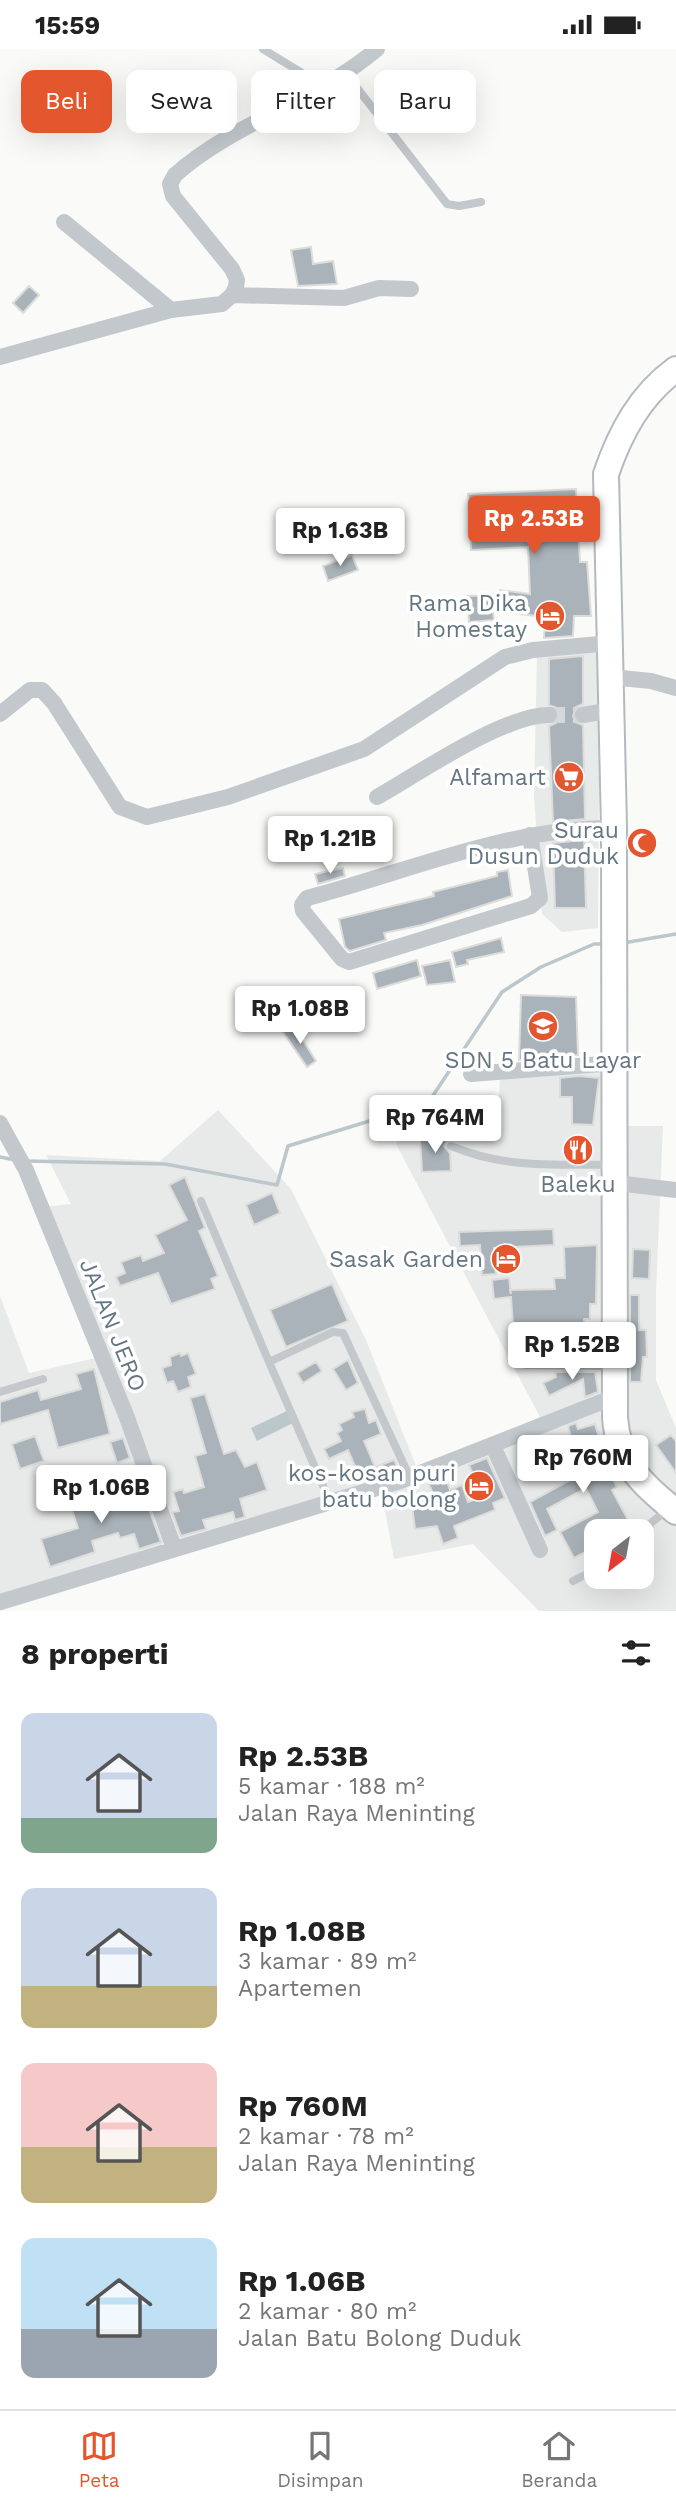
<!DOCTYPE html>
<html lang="id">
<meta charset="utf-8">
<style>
:root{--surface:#fff;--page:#f6f6f6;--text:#222;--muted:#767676;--line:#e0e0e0;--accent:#e4572e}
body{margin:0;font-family:"Work Sans",sans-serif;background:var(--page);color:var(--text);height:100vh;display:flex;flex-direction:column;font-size:26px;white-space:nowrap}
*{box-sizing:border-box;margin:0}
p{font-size:23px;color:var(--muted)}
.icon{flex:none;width:38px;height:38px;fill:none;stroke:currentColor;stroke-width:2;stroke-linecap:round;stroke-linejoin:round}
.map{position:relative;height:1562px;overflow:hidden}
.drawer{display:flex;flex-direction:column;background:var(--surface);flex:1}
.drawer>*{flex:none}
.top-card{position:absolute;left:21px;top:21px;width:635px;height:63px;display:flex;gap:14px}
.needle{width:46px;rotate:211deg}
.controls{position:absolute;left:584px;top:1470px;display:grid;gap:14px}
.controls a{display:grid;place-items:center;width:70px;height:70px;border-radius:14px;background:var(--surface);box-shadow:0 7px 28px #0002;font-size:35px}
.price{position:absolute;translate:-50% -60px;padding:0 16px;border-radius:7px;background:#fff;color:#222;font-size:23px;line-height:46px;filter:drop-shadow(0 2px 4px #0008)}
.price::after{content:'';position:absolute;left:50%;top:42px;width:21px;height:16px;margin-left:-10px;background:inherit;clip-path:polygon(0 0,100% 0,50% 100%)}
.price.on{background:var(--accent);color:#fff}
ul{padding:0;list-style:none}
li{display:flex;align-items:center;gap:21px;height:175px;padding:0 21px}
li span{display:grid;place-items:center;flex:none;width:196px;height:140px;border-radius:14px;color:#555}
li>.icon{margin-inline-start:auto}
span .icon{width:84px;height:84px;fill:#fffc;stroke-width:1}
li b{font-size:30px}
h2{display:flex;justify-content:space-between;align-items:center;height:84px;padding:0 21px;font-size:30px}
.tag{padding:0 24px;border-radius:14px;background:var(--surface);box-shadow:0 7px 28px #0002;font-size:24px;line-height:63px}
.tag.on{background:var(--accent);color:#fff}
.status{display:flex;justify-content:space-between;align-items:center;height:49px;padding:0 35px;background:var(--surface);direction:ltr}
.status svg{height:19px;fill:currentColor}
.menu{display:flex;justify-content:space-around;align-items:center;height:98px;border-top:2px solid var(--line);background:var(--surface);font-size:19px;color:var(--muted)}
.menu a{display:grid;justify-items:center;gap:4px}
.menu .on{color:var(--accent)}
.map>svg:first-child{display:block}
</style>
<div class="status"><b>15:59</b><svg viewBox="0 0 49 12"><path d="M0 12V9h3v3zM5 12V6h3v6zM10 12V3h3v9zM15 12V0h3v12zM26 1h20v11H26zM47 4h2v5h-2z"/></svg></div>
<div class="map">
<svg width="676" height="1562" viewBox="0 0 676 1562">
<rect width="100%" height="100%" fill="#fafaf8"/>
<path fill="#e8e9e9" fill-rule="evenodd" d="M600,601L598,879L562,883L542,865L534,747L537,603Z
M629,1015L626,1077H663L656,1244V1331L676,1379V1562H539L473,1495L394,1510L382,1445L0,1562V1247L29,1324L96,1309L34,1159L71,1155L46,1106L160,1112L218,1061L291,1140L366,1291L418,1422L540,1368L396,1095L404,1079L498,1068L500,1026ZM597,1482H642V1528H597Z"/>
<path fill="#bbc7cb" d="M287,1362L293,1374L257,1392L251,1379Z"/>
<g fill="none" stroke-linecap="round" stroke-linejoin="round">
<path stroke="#bbc7cb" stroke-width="3.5" d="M623,894L676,885
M0,1108L15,1111
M26,1112L165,1115L277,1136L288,1097L428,1054L502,943L541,918L594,895H605"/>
</g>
<path fill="#aab3b9" stroke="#dcdcda" stroke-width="2" d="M311,198L313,215L333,212L337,235L298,237L291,201Z
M29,237L39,246L23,264L13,254Z
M576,440L580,513H587L591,567H574L573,587L544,589L545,568L493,562L494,571L469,573L467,547L499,546L500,541L530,545L528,498L471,501L468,445Z
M352,506L358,521L328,532L323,517Z
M583,607V655L576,658L573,667L575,673L583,676L585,770L553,773L549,677L556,674L559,665L557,659L549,656V610Z
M584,791L586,859H555L553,794Z
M343,819L345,827L318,835L315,825Z
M508,821L512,847L422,876L384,884L386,891L350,902L345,898L339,870L434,847L433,843L497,827V823Z
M501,889L504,903L467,911L468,915L456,918L452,903Z
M417,911L421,927L377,940L373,924Z
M450,911L455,933L427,936L422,917Z
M521,946L576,948L578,1006L519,1011Z
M293,976L316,1012L307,1018L283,983Z
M579,1027L599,1029L593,1076L572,1075V1048H560V1029Z
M449,1087L444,1097L450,1104L451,1122L422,1123L420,1089Z
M185,1128L205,1179L199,1182L218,1227L211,1230L215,1240L171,1255L158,1224L120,1237L116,1228L125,1224L121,1213L141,1206L143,1212L164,1204L155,1186L187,1171L169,1136Z
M272,1144L280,1164L254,1176L246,1156Z
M553,1180L554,1196L494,1199L496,1225L482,1226L480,1196L460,1197L459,1183Z
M597,1196L596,1255H590V1270H584V1293H587L588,1304H592L593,1310H554V1303L515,1305L511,1248L494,1250L492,1231L509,1229L511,1245L510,1241L555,1240L554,1229H565L564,1198Z
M633,1200L650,1201L649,1230L632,1229Z
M332,1235L348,1272L286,1298L270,1261Z
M630,1246H639V1281H646L647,1308H643L641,1333H630Z
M180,1304L181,1307L188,1304L196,1325L188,1328L191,1338L178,1343L173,1332L167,1334L162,1319L171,1316L170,1308Z
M348,1311L358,1334L346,1341L333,1320Z
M316,1313L322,1322L303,1334L297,1324Z
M94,1320L110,1385L58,1399L48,1361L0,1375V1353L38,1341L41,1351L81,1340L76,1325Z
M555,1323H595L598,1343L585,1348L583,1330L549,1347L543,1334L556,1328Z
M205,1345L224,1405L236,1401L245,1418L257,1413L267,1441L240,1450L245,1468L235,1471L233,1463L203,1471L206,1480L181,1487L172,1463L179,1462L173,1443L183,1440L184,1444L204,1438L195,1407L206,1404L190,1349Z
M365,1360L369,1374L376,1371L381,1385L364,1392L375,1418L394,1411L399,1421L362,1433L348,1401L329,1410L324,1400L341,1392L337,1384L342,1381L339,1375L354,1368L352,1363Z
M576,1374L578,1380L595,1375L599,1389L584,1393L597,1421L606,1417L617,1438L612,1441L634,1482H597V1497L574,1509L560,1483L598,1463L586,1439L547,1460L557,1481L545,1487L530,1453L570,1431L556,1403L573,1395L568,1377Z
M671,1386L676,1392V1424L656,1396Z
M35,1387L44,1412L20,1420L12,1395Z
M123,1389L130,1409L117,1414L110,1393Z
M487,1409L505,1449L493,1454L495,1461L454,1477L458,1489L443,1495L437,1477L415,1480L411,1448L433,1445L428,1433L445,1427L450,1441L462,1436L468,1453L489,1445L481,1425L474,1428L469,1416Z
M98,1436L105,1457L129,1449L127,1442L141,1438L161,1493L139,1500L134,1485L120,1489L118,1484L92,1492L95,1503L50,1518L41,1490L78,1479L67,1446Z"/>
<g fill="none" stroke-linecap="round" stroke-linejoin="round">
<path stroke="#d5d9db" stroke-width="16" stroke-dasharray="16 8" stroke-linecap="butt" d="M549,666H583"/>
<g stroke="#b4b9bd" stroke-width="28">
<path id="trunk" d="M676,320C640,346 620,384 606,425L614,779L615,1369C619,1416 642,1434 676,1463"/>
</g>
<path stroke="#c3c8cc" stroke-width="8" d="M263,0L323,37
M347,26L447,155L459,157L481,153
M451,1097C506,1120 554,1115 612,1116
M201,1152L269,1313L333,1283L343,1284L410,1429
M269,1313L331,1455
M526,1316L611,1317
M0,1343L43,1330
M642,1495L651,1474L669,1459
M573,1532L597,1520"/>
<path stroke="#c3c8cc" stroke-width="16" d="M64,173L171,261
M232,246L344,249L379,239L411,240
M0,308L171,261L222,255L232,246L236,238L237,231L232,220L173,147L170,135L175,126C235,73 316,52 377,0
M611,628L651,632L676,639
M0,665L30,641H42L54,654L120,758L147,768L228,748L364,700L505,608L533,601L611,594
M583,666L612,661
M377,748C418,725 503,666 549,666
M530,786L540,849L531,857L349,913L342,910L303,862L302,856L307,849C407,823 509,778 614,779
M471,1025L615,1014
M0,1074L26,1121L126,1366L174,1499
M615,1137L625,1135L676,1141
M493,1397L540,1501
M0,1553L400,1432L614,1348"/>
<use href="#trunk" stroke="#fff" stroke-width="24"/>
</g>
<defs>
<g id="hotel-disc" transform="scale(1.575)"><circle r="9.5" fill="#e4572e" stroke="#fff"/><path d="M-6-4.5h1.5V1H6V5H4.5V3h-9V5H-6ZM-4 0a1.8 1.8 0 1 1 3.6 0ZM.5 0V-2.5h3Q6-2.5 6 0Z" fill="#fff"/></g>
<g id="supermarket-disc" transform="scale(1.575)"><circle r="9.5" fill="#e4572e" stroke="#fff"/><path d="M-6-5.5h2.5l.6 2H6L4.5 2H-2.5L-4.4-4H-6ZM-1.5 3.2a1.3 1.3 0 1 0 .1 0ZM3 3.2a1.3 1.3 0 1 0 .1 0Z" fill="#fff"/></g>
<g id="mosque-disc" transform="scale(1.575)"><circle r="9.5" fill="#e4572e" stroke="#fff"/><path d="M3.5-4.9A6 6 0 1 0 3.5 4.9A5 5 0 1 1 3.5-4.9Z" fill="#fff"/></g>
<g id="school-disc" transform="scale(1.575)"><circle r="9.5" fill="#e4572e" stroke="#fff"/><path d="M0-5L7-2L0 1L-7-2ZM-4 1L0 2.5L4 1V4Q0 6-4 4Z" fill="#fff"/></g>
<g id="restaurant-disc" transform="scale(1.575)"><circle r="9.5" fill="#e4572e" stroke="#fff"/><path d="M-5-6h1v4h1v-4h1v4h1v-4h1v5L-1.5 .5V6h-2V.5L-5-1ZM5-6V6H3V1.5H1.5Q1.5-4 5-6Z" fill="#fff"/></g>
</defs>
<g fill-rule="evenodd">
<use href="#hotel-disc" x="550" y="567"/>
<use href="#supermarket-disc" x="569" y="728"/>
<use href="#mosque-disc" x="642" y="794"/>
<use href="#school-disc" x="543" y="977"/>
<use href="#restaurant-disc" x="578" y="1101"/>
<use href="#hotel-disc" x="506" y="1210"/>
<use href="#hotel-disc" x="479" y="1437"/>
</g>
<g text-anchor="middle" stroke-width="7" stroke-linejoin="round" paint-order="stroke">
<g font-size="23" fill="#657683" stroke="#fff" text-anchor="end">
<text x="527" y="562">Rama Dika<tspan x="527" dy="26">Homestay</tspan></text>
<text x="546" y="736">Alfamart</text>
<text x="619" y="789">Surau<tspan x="619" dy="26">Dusun Duduk</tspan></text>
<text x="543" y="1019" text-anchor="middle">SDN 5 Batu Layar</text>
<text x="578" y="1143" text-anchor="middle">Baleku</text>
<text x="483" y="1218">Sasak Garden</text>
<text x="456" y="1432">kos-kosan puri<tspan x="456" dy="26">batu bolong</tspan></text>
</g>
<g font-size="23" fill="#657683" stroke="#fff">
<text transform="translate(113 1276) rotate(68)" y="8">JALAN JERO</text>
</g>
</g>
</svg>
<div class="controls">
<a><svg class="needle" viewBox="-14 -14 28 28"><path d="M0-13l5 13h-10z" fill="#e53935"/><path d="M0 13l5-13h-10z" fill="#767676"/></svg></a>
</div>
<b class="price on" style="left:534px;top:507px">Rp 2.53B</b>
<b class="price" style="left:340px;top:519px">Rp 1.63B</b>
<b class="price" style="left:330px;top:827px">Rp 1.21B</b>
<b class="price" style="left:300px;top:997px">Rp 1.08B</b>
<b class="price" style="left:435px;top:1106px">Rp 764M</b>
<b class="price" style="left:572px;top:1333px">Rp 1.52B</b>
<b class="price" style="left:583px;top:1446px">Rp 760M</b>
<b class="price" style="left:101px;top:1476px">Rp 1.06B</b>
<div class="top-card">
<a class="tag on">Beli</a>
<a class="tag">Sewa</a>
<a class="tag">Filter</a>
<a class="tag">Baru</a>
</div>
</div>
<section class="drawer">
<h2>8 properti<svg class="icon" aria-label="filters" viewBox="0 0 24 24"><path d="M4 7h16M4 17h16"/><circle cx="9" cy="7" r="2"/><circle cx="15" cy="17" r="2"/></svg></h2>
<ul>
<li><span style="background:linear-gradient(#c9d6e8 75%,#7fa58c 0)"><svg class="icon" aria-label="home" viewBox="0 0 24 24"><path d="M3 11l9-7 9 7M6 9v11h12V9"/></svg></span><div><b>Rp 2.53B</b><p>5 kamar · 188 m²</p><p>Jalan Raya Meninting</p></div></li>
<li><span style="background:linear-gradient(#c9d6e8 70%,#c2b280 0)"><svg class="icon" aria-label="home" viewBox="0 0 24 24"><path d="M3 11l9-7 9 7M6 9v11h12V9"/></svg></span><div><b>Rp 1.08B</b><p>3 kamar · 89 m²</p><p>Apartemen</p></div></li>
<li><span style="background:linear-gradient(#f6c9c9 60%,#c2b280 0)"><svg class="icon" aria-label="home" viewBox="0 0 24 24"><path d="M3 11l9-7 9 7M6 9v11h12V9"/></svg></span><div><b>Rp 760M</b><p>2 kamar · 78 m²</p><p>Jalan Raya Meninting</p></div></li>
<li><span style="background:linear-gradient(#bfe0f5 65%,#9aa5b1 0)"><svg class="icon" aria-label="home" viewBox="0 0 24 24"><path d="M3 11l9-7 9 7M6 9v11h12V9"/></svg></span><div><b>Rp 1.06B</b><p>2 kamar · 80 m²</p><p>Jalan Batu Bolong Duduk</p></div></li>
</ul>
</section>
<nav class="menu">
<a class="on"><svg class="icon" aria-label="map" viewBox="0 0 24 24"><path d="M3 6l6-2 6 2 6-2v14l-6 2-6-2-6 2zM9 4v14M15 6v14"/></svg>Peta</a>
<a><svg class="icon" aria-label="saved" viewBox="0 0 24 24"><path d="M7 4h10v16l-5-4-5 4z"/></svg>Disimpan</a>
<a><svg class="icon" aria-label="home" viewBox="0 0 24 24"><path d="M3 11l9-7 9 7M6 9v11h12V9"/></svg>Beranda</a>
</nav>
